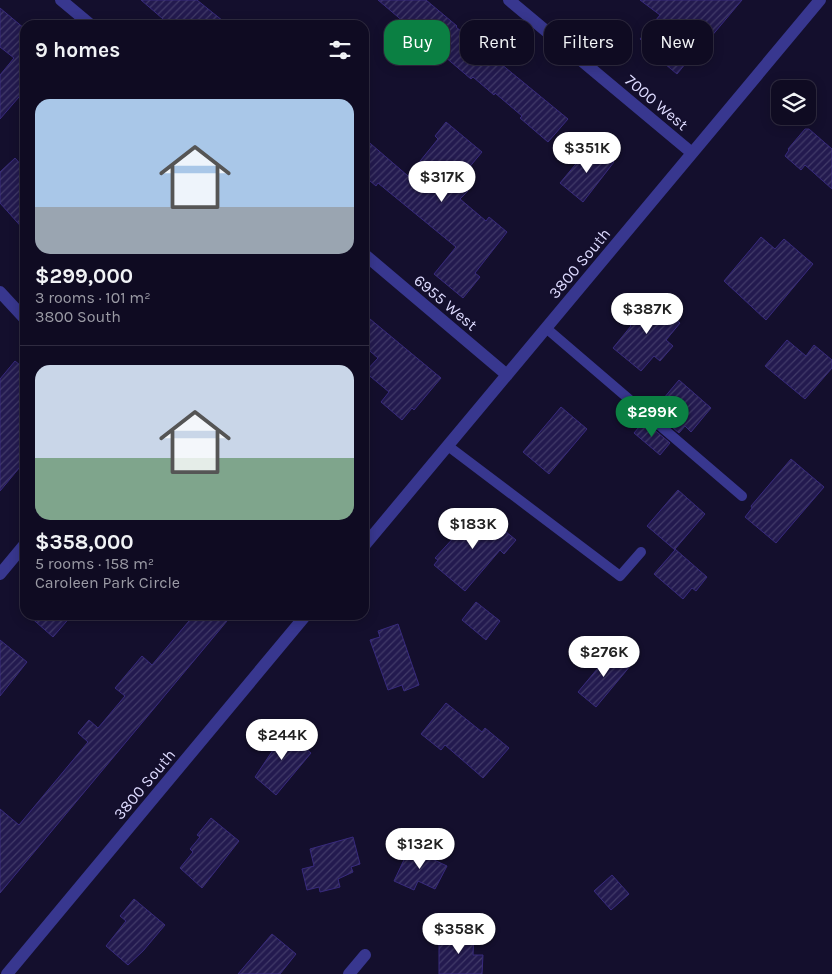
<!DOCTYPE html>
<meta charset="utf-8">
<style>
:root{--surface:#0f0b22;--page:#1d192f;--text:#f1f3f6;--muted:#9b9ba5;--line:#2f2b40;--accent:#0b8043}
body{margin:0;font-family:Karla,sans-serif;background:var(--page);color:var(--text);height:100vh;display:flex;flex-direction:column;font-size:19px;white-space:nowrap}
*{box-sizing:border-box;margin:0}
p{font-size:16px;color:var(--muted)}
.icon{flex:none;width:28px;height:28px;fill:none;stroke:currentColor;stroke-width:2;stroke-linecap:round;stroke-linejoin:round}
.map{position:relative;flex:1;overflow:hidden}
.side{position:absolute;left:20px;top:20px;width:349px;height:600px;display:flex;flex-direction:column;background:var(--surface);border-radius:15px;box-shadow:0 2px 12px #0003,0 0 0 1px var(--line)}
.side>*{flex:none}
.hud{position:absolute;left:384px;top:20px;width:372px;height:45px;display:flex;gap:10px}
.controls{position:absolute;left:771px;top:80px;display:grid;gap:10px}
.controls a{display:grid;place-items:center;width:45px;height:45px;border-radius:10px;background:var(--surface);box-shadow:0 2px 12px #0003,0 0 0 1px var(--line);font-size:25px}
.price{position:absolute;translate:-50% -42px;padding:0 11px;border-radius:18px;background:#fff;color:#222;font-size:16px;line-height:32px;filter:drop-shadow(0 1px 2px #0008)}
.price::after{content:'';position:absolute;left:50%;top:30px;width:15px;height:11px;margin-left:-8px;background:inherit;clip-path:polygon(0 0,100% 0,50% 100%)}
.price.current{background:var(--accent);color:#fff}
ul{padding:0;list-style:none}
li{display:grid;align-content:center;gap:10px;height:265px;padding:0 15px}
li+li{border-top:1px solid var(--line)}
li span{display:grid;place-items:center;height:155px;border-radius:15px;color:#555}
li>.icon{margin-inline-start:auto}
span .icon{width:90px;height:90px;fill:#fffc;stroke-width:1}
li b{font-size:21px}
h2{display:flex;justify-content:space-between;align-items:center;height:60px;padding:0 15px;font-size:21px}
.chip{padding:0 18px;border-radius:15px;background:var(--surface);box-shadow:0 2px 12px #0003,0 0 0 1px var(--line);font-size:18px;line-height:45px}
.chip.current{background:var(--accent);color:#fff}
.map>svg:first-child{display:block}
</style>
<div class="map">
<svg width="832" height="974" viewBox="0 0 832 974">
<defs>
<pattern id="building-hatch" width="6" height="6" patternUnits="userSpaceOnUse" patternTransform="scale(1.25)"><rect width="6" height="6" fill="#231a4f"/><path d="M-1 1l2-2M0 6l6-6M5 7l2-2" fill="none" stroke="#423b69"/></pattern>
</defs>
<rect width="100%" height="100%" fill="#140f2d"/>
<path fill="url(#building-hatch)" stroke="#382a7d" d="M141,0H197L228,25H170Z
M378,0H426L457,26L456,27L568,119L548,142L520,118L522,116L495,93L494,95L473,77L471,79Z
M640,0H742L710,38L708,36L677,74L659,59L661,57L640,39L660,15Z
M0,8L25,29V90L0,119V75L14,58L0,47Z
M446,122L482,152L457,182L468,191L460,199L486,221L489,217L507,232L475,273L480,277L463,298L434,274L456,247L378,183L376,186L364,176V138L408,176L438,139L435,136Z
M805,129H809L832,149V189L805,165L801,170L785,156L789,150L788,149Z
M596,146L614,162L583,202L560,183L585,153L588,156Z
M15,158L25,169V231L0,203V172Z
M761,237L775,249L784,239L813,264L766,320L724,281Z
M647,296L680,323L666,340L673,346L660,361L654,356L641,371L613,348L631,326L626,321Z
M364,314L441,378L414,410L412,408L402,420L381,402L389,392L365,372L378,358L364,346Z
M787,340L806,356L814,345L832,360V368L805,399L765,366Z
M15,361L25,369V461L0,491V379Z
M679,380L711,408L691,432L685,426L679,433L653,411Z
M561,407L587,429L549,474L523,452Z
M644,421L670,443L660,455L634,433Z
M791,459L824,487L776,543L745,517L752,508L751,506Z
M678,490L705,514L675,549L707,577L696,591L692,588L683,599L654,574L675,550L647,526Z
M479,510L516,540L504,554L500,550L465,591L434,565L438,560L435,558Z
M476,602L500,621L486,640L462,620Z
M28,615H72L53,637Z
M194,615H232L0,893V809L19,825L88,742L78,733L89,720L98,728L125,696L115,688L142,656L152,665Z
M398,624L419,685L404,691L402,685L388,690L370,640L380,637L378,631Z
M0,640L27,662L0,696Z
M613,650L631,665L596,707L578,692Z
M446,703L482,732L485,728L509,748L483,778L445,745L441,750L421,734Z
M280,728L311,753L276,795L255,777L273,750L267,744Z
M211,818L239,841L202,888L180,868L193,852L190,849L200,837L197,835Z
M353,837L360,864L351,867L353,872L338,879L340,887L320,892L319,887L307,890L302,869L314,866L310,849Z
M411,845L431,855L430,858L447,866L435,889L418,881L414,890L394,881Z
M612,875L629,894L611,910L594,891Z
M134,899L165,925L143,951L128,965L106,946L126,921L120,916Z
M272,934L296,954L280,974H238Z
M439,934H474L473,955H483L482,974H439Z"/>
<g fill="none" stroke-linecap="round" stroke-linejoin="round">
<path stroke="#38378f" stroke-width="10" d="M546,328L742,496
M448,446L620,576L641,552"/>
<path stroke="#38378f" stroke-width="12" d="M61,0L91,25
M509,0L692,153
M364,254L507,375
M0,292L25,319
M364,546L820,0
M0,574L25,544
M7,974L306,615
M349,974L365,955"/>
</g>
<g text-anchor="middle" stroke-width="4" stroke-linejoin="round" paint-order="stroke">
<g font-size="16" fill="#dedbff" stroke="#140f2d">
<text transform="translate(657 102) rotate(40)" y="6">7000 West</text>
<text transform="translate(579 263) rotate(-50)" y="6">3800 South</text>
<text transform="translate(446 302) rotate(40)" y="6">6955 West</text>
<text transform="translate(144 784) rotate(-50)" y="6">3800 South</text>
</g>
</g>
</svg>
<div class="controls">
<a><svg class="icon" aria-label="layers" viewBox="0 0 24 24"><path d="M12 4l9 5-9 5-9-5zM3 14l9 5 9-5"/></svg></a>
</div>
<b class="price" style="left:587px;top:174px">$351K</b>
<b class="price" style="left:442px;top:203px">$317K</b>
<b class="price" style="left:647px;top:335px">$387K</b>
<b class="price current" style="left:652px;top:438px">$299K</b>
<b class="price" style="left:473px;top:550px">$183K</b>
<b class="price" style="left:604px;top:678px">$276K</b>
<b class="price" style="left:282px;top:761px">$244K</b>
<b class="price" style="left:420px;top:870px">$132K</b>
<b class="price" style="left:459px;top:955px">$358K</b>
<div class="hud">
<a class="chip current">Buy</a>
<a class="chip">Rent</a>
<a class="chip">Filters</a>
<a class="chip">New</a>
</div>
<section class="side">
<h2>9 homes<svg class="icon" aria-label="filters" viewBox="0 0 24 24"><path d="M4 7h16M4 17h16"/><circle cx="9" cy="7" r="2"/><circle cx="15" cy="17" r="2"/></svg></h2>
<ul>
<li><span style="background:linear-gradient(#a9c7e8 70%,#9aa5b1 0)"><svg class="icon" aria-label="home" viewBox="0 0 24 24"><path d="M3 11l9-7 9 7M6 9v11h12V9"/></svg></span><div><b>$299,000</b><p>3 rooms · 101 m²</p><p>3800 South</p></div></li>
<li><span style="background:linear-gradient(#c9d6e8 60%,#7fa58c 0)"><svg class="icon" aria-label="home" viewBox="0 0 24 24"><path d="M3 11l9-7 9 7M6 9v11h12V9"/></svg></span><div><b>$358,000</b><p>5 rooms · 158 m²</p><p>Caroleen Park Circle</p></div></li>
</ul>
</section>
</div>
